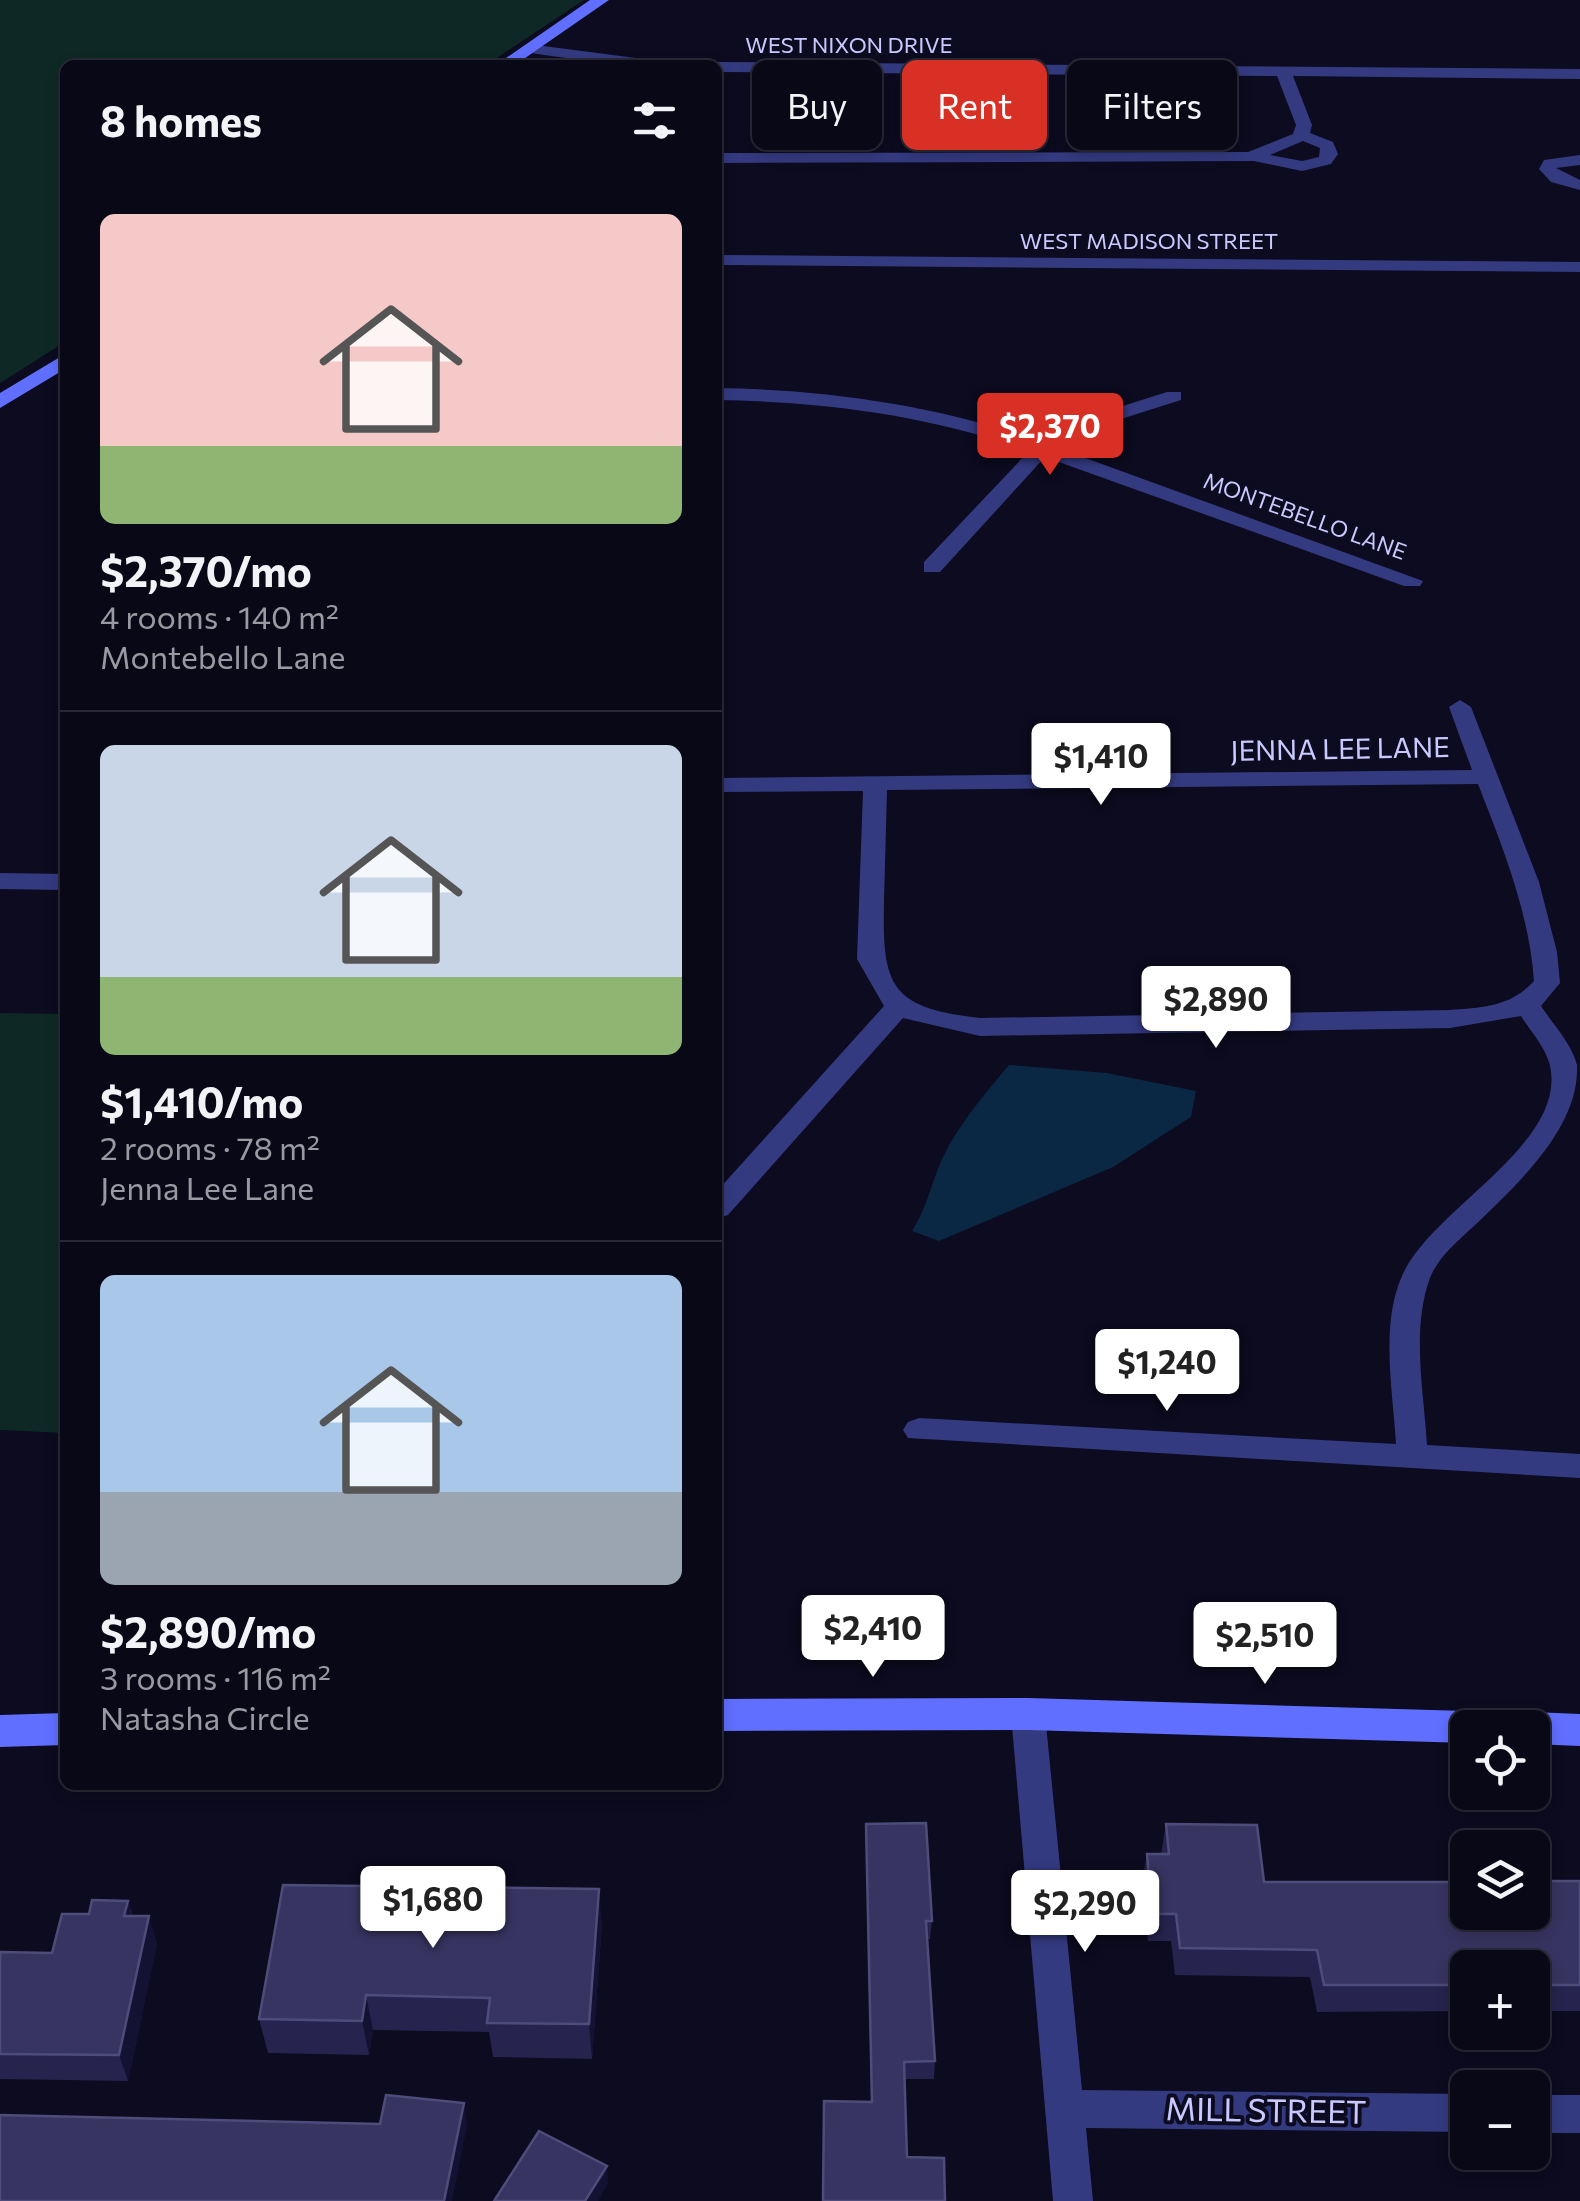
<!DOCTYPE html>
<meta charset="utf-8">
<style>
:root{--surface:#090817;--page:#121120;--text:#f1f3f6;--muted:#999aa1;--line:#292936;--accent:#d93025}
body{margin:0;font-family:Commissioner,sans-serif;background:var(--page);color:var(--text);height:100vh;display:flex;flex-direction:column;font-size:38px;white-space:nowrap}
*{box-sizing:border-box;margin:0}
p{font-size:32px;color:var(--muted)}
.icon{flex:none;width:55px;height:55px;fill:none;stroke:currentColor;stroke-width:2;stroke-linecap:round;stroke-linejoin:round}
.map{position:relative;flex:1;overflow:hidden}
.details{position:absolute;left:60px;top:60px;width:662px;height:1730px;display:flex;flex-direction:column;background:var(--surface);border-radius:15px;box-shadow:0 5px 15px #0003,0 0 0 2px var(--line)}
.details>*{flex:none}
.banner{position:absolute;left:752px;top:60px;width:678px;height:90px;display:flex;gap:20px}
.tools{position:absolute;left:1450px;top:1710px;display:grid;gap:20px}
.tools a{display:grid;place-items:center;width:100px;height:100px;border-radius:15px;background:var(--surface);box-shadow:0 5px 15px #0003,0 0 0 2px var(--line);font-size:50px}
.price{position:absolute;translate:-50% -85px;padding:0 22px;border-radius:10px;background:#fff;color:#222;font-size:32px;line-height:65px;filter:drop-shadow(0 2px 5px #0008)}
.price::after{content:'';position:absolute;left:50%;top:60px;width:30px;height:22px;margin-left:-15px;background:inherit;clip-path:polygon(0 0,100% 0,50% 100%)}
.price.on{background:var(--accent);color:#fff}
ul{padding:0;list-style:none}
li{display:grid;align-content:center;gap:20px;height:530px;padding:0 40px}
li+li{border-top:2px solid var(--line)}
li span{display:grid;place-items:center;height:310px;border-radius:15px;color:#555}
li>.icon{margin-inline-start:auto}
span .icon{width:180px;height:180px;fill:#fffc;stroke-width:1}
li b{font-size:42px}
h2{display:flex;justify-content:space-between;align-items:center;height:120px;padding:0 40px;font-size:42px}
.tag{padding:0 35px;border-radius:15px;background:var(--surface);box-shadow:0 5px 15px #0003,0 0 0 2px var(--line);font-size:35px;line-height:90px}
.tag.on{background:var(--accent);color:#fff}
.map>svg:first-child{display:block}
</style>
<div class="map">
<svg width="1580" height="2201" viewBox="0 0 1580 2201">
<rect width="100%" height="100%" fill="#0c0b1f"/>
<path fill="#0e2925" d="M0,0H584L486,65H65V342L0,383Z
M0,1013L65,1014V1433L0,1430Z"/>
<path fill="#0a2844" d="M1009,1065L1107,1073L1196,1091L1191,1117L1113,1167L939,1241L912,1231C926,1209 930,1188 940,1164C956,1127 984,1095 1009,1065Z"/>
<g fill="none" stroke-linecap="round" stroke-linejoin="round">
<path fill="#343a80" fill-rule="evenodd" d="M528,44L651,60L659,65H616L523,52L520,49Z
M718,62L1580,69V79L1293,76L1312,125L1310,133L1333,142L1338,154L1331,164L1302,171L1254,161L718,163V153L1248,152L1293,134L1296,125L1277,76L718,72V65H712ZM1303,141L1320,148L1319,157L1302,161L1270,155Z
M1580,155V165L1556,168L1580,180V190L1551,182L1539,169L1544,160Z
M718,255L1580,262V272L718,265Z
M718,388C828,390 936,405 1041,442L1088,417L1167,392H1181V400L1102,425L1058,448L1423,581L1420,586H1404L1045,457L940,572H924V562L1029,451C928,415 825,402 718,400Z
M1460,700L1471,707L1539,882L1557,952L1560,983L1541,1006C1552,1023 1572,1044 1577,1065C1580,1129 1514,1187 1474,1226C1458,1241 1438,1257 1430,1278C1411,1329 1424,1393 1427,1445L1580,1454V1478L908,1438L903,1430L908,1422L919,1418L1396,1444C1393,1391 1380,1325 1402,1276C1430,1209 1572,1143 1549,1062C1544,1046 1530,1030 1521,1016L1450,1028L980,1036L903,1018L728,1215L718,1218V1190L884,1006L857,959L863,791L718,792V778L1472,770L1449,707ZM1478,784C1503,848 1529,912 1534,981C1510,1007 1484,1007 1450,1010L980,1018C890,1008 882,986 884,901C885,864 886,827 887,790Z
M0,873L65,874V890L0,889Z
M1028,1699L1040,1704L1045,1714L1082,2090L1468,2094V2132L1086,2128L1093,2201H1053L1011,1714L1016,1704Z
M1532,2095H1580V2133H1532Z"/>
<path fill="#606fff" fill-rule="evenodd" d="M590,0H609L515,65H496Z
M65,354V369L0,408V393Z
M1028,1698L1500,1712L1516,1722L1532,1712L1580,1714V1746L1532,1744V1728H1468V1743L1028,1730L718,1731V1699Z
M65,1713V1745L0,1747V1715Z"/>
</g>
<path fill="#26234e" d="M866,1824L932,1921L930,1939H927L935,2061L934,2079H905L823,2201L871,2102Z
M1166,1824L1264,1882L1580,1881V2011H1532V1968H1468V2011L1317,2012L1310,1977L1175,1975L1171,1941H1148L1142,1881L1147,1854H1161Z
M128,1901L133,1916L157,1943L128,2081L0,2079V1952L52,1953L89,1914Z
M602,1924L592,2059L493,2057L489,2032L373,2030L369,2055L268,2053L259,2019Z"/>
<path fill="#141233" d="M599,1889L602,1924L592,2059L589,2024Z
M128,1901L136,1928L124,1916Z
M149,1916L157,1943L128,2081L119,2055Z
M366,1995L373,2030L369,2055L362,2021Z
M464,2103L467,2126L452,2201H444Z
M607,2166L608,2183L598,2201H585Z"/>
<path fill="#383461" stroke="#4e4c7a" stroke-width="2.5" d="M926,1823L932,1921H926L935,2061L904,2062L907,2157L944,2158L945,2201H823L824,2101L872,2102L866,1824Z
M1166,1824L1257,1825L1264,1882H1468V1912H1532V1881H1580V1985H1532V1968H1468V1985H1324L1317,1950L1180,1948L1176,1914H1152L1147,1854H1169Z
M283,1885L599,1889L589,2024L487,2023L490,1998L366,1995L362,2021L259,2019Z
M92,1900L128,1901L124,1916H149L119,2055L0,2054V1952L52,1953L62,1914H89Z
M386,2095L464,2103L444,2201H0V2115L380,2124Z
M539,2131L607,2166L585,2201H494Z"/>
<g text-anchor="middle" stroke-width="8" stroke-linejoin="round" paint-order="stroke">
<g font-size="22" fill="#c9c9ff" stroke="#0c0b1f">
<text x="849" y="53">WEST NIXON DRIVE</text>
<text x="1149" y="249">WEST MADISON STREET</text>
<text transform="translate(1305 516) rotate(20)" y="8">MONTEBELLO LANE</text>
</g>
<g font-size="28" fill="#c9c9ff" stroke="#0c0b1f">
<text transform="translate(1340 749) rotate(-1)" y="10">JENNA LEE LANE</text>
</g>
<g font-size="32" fill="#c9c9ff" stroke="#0c0b1f">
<text transform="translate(1266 2111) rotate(1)" y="11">MILL STREET</text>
</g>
</g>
</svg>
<div class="tools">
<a><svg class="icon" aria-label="locate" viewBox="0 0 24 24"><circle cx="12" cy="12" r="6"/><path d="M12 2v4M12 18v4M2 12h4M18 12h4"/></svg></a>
<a><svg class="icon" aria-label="layers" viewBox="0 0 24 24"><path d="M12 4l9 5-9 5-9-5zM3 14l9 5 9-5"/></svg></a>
<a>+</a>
<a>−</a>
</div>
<b class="price on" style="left:1050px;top:478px">$2,370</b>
<b class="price" style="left:1101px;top:808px">$1,410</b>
<b class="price" style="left:1216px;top:1051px">$2,890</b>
<b class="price" style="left:1167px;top:1414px">$1,240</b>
<b class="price" style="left:873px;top:1680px">$2,410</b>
<b class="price" style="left:1265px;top:1687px">$2,510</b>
<b class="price" style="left:433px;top:1951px">$1,680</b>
<b class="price" style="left:1085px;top:1955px">$2,290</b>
<div class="banner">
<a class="tag">Buy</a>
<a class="tag on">Rent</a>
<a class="tag">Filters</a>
</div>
<section class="details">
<h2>8 homes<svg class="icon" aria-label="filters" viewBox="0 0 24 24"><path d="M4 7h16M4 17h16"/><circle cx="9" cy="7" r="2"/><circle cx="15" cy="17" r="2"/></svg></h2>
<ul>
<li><span style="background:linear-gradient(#f6c9c9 75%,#8fb573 0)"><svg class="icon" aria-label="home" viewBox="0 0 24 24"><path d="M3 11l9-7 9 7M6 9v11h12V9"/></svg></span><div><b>$2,370/mo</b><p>4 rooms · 140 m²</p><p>Montebello Lane</p></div></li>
<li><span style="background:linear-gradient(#c9d6e8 75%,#8fb573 0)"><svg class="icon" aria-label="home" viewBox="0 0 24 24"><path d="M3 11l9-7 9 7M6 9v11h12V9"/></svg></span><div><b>$1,410/mo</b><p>2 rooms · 78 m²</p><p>Jenna Lee Lane</p></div></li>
<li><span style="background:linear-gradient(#a9c7e8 70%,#9aa5b1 0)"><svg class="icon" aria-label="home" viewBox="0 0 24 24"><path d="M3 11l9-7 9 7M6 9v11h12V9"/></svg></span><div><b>$2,890/mo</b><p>3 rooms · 116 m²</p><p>Natasha Circle</p></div></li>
</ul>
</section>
</div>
